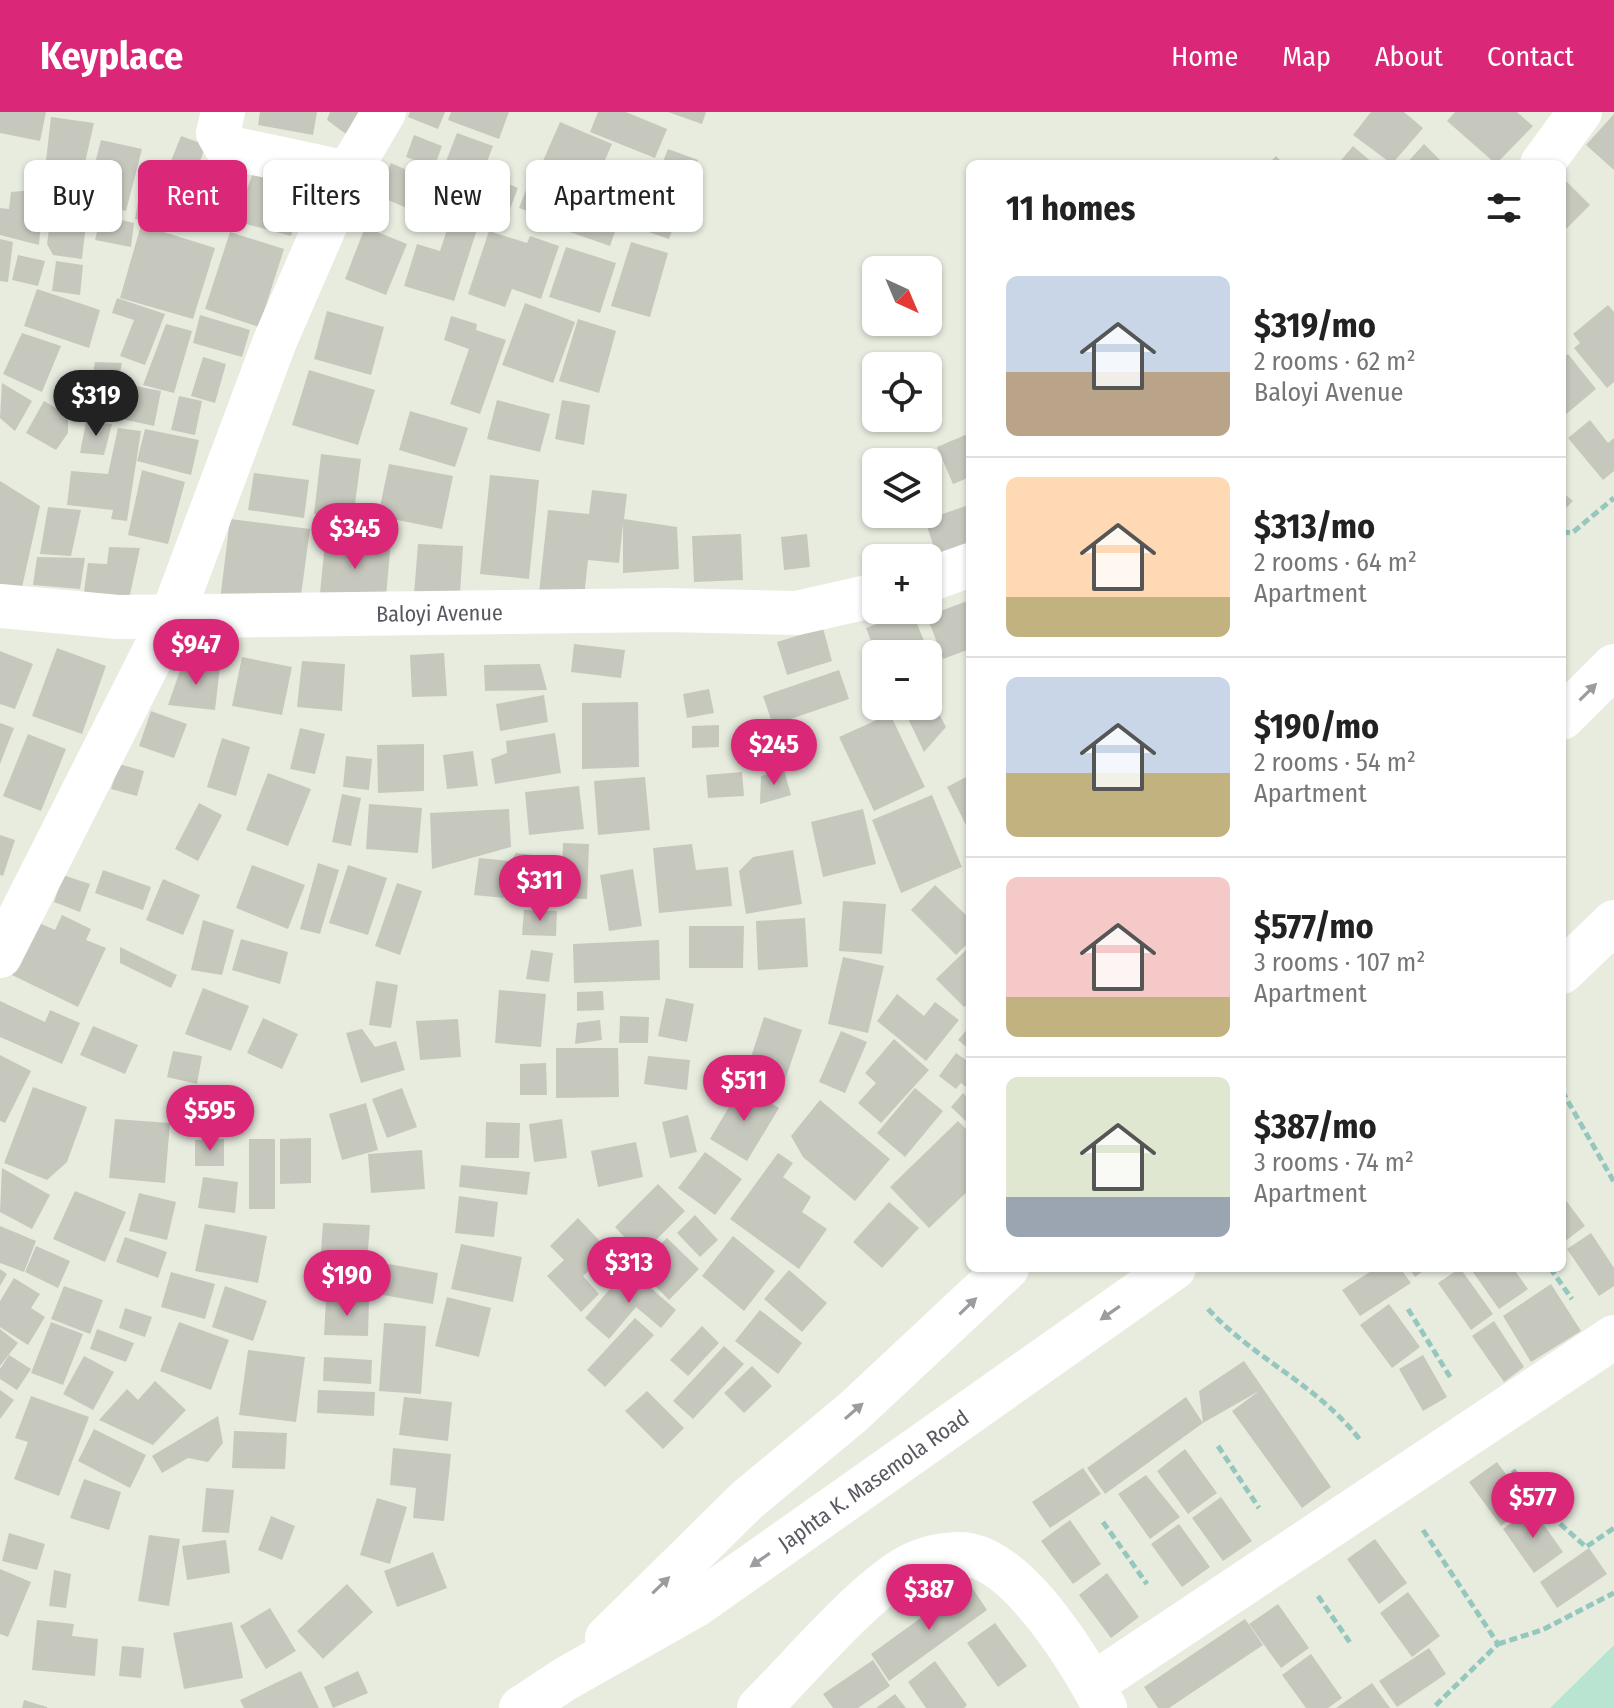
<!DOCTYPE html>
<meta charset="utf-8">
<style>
:root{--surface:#fff;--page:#f6f6f6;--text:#222;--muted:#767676;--line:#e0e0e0;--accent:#db2777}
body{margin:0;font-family:"Fira Sans Condensed",sans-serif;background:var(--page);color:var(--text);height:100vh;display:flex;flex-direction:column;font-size:30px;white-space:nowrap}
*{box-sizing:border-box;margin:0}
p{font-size:26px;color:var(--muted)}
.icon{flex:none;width:44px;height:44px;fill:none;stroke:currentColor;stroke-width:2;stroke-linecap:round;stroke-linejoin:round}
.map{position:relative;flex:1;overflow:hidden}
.sheet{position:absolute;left:966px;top:48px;width:600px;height:1112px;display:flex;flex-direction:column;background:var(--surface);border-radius:12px;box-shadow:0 2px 6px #0004}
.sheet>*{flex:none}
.guide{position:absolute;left:24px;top:48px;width:760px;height:72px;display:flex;gap:16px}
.needle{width:52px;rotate:136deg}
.fabs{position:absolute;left:862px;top:144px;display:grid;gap:16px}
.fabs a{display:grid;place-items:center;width:80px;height:80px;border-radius:12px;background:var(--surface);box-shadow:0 2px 6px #0004;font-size:40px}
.price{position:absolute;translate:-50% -68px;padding:0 18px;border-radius:28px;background:var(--accent);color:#fff;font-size:26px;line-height:52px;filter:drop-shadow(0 2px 4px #0008)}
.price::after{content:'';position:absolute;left:50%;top:48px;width:24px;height:18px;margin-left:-12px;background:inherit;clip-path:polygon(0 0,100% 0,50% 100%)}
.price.on{background:#222;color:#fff}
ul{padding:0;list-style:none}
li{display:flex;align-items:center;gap:24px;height:200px;padding:0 40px}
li+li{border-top:2px solid var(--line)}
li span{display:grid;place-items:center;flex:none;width:224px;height:160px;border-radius:12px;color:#555}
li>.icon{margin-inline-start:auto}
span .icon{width:96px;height:96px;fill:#fffc;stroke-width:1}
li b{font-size:34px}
h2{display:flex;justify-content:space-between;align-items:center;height:96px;padding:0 40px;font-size:34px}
.chip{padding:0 28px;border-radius:12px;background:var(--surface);box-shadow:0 2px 6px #0004;font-size:28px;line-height:72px}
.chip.on{background:var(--accent);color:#fff}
header{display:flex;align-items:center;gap:48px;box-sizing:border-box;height:112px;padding:0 40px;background:var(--accent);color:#fff}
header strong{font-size:38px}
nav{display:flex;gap:44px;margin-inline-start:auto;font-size:28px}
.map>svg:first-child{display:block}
</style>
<header>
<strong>Keyplace</strong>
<nav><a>Home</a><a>Map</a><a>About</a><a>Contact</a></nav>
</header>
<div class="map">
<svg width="1614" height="1596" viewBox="0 0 1614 1596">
<rect width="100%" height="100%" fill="#e7ecdf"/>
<path fill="#bae4d2" d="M1614,1534V1596H1550L1612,1535Z"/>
<path fill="#c6c8be" d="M0,0H46L40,29L0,21Z
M260,0H317L313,23L258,13Z
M330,0H359L350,25L327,8Z
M410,0H445L438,17L408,5Z
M451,0H509L499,27L448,8Z
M598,0H626L667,17L655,46L590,20Z
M668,0H706L702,12Z
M1371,0H1404L1423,16L1392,52L1353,23Z
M1455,0H1517L1533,14L1496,52L1447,9Z
M1614,2V58L1586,33Z
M51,5L94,11L80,73L44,66Z
M560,10L612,32L595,71L543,49Z
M457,21L493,34L479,71L443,57Z
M414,23L442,34L434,56L406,45Z
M181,24L206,33L195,63L169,54Z
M101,28L142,37L126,99L85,90Z
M1424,32L1444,52H1406Z
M1353,34L1374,52H1338Z
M668,37L698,48L669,127L637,116Z
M1276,44L1284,52H1268Z
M257,50L311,61L291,124L235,109Z
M391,51L448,76L434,108L377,83Z
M534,57L566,69L550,108L519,96Z
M143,61L173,68L166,112L135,107Z
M489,64L518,76L510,97L480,85Z
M184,65L218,69L211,102L178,95Z
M1564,67L1590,93L1562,121V70Z
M577,72L626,88L610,134L561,117Z
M44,77L39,133L0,123V96L9,97L11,80Z
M53,87L88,94L82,147L53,143L47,132Z
M454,96L481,105L454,189L404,174L417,132L440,139Z
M101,103L134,111L131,135L95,128Z
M141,113L215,136L193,207L120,186Z
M365,115L407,132L386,183L345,167Z
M489,119L527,131L530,124L559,134L541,187L512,177L505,195L468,182Z
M230,120L284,137L259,215L205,197Z
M0,127L13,130L8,170L0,169Z
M631,130L668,141L650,205L611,194Z
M566,135L616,151L600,201L549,185Z
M18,143L45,149L38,174L12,168Z
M56,149L83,153L80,183L52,179Z
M37,177L100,198L89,236L24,214Z
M117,186L165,202L145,253L120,244L134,208L112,201Z
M525,191L575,210L553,271L502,253Z
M1608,193L1614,200V270L1607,276L1574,236L1580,231L1573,222Z
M327,199L384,215L371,263L314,247Z
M200,203L250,218L242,245L193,231Z
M451,204L477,212L476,218L506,228L480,302L450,292L469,237L444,228Z
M578,207L616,219L599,281L559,269Z
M166,212L192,219L174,281L143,273Z
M22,221L61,234L42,280L3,262Z
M1568,242L1596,277L1565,303L1562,299V247Z
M203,245L226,252L215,291L191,284Z
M95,250L122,251L111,302L86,301Z
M309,258L375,278L358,333L292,313Z
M2,271L32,289L15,319L0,306Z
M120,271L161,279L154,314L113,305Z
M179,284L202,289L195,323L171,318Z
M497,288L550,302L540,340L487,327Z
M562,288L590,293L584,333L555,327Z
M44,289L68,303V321L56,338L26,321Z
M410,299L468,316L455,355L399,338Z
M1590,308L1608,331L1614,326V359L1603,368L1568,326Z
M86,310L112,312L104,343L80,341Z
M118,316L141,319L127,409L111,407L113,398L67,393L71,359L108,362Z
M145,317L199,328L191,363L137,349Z
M970,321V365L953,372L937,335Z
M321,342L361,347L353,407L314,402Z
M389,352L453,364L442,417L378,404Z
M142,358L185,370L168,432L128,423Z
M254,361L309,368L304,406L248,398Z
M490,363L539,368L529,467L480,462Z
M0,369L40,394L21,480L0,475Z
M592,378L627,382L624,407L677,415L679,457L623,461V411L619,451L588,448L583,494L538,490L548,398L589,402Z
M1562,380L1573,389L1562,400Z
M966,394L970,405V433L937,445L925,408Z
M48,395L81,398L71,444L40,442Z
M230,407L310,417L299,498L220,488Z
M326,421L391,427L385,497L319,491Z
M741,422L743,468L694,470L692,424Z
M807,422L810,455L784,458L781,425Z
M418,432L463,434L459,498L413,495Z
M109,435L140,436L129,487H83L88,451L107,452Z
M901,438L903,446H882Z
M37,445L85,446L80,477L33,473Z
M876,448V473H875L870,450Z
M970,488V537L943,547L927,504Z
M912,499L928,539L876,542L866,516Z
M823,516L832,549L787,563L777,530Z
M574,532L625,538L621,566L571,560Z
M57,536L106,554L82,622L32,604Z
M0,539L33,552L15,597L0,592Z
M444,541L447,584L412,585L410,543Z
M242,545L292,555L282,603L232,594Z
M302,549L345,552L342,599L297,595Z
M183,550L220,554L215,598L168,593Z
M540,552L547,578L485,579L484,553Z
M839,558L849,587L773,613L763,584Z
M709,577L714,601L687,606L683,582Z
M928,580L946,615L924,640L903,596L928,594Z
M544,583L548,610L500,619L496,592Z
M638,590L639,655L582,657V591Z
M151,599L187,612L174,646L139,634Z
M890,602L925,675L874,699L839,625Z
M0,611L14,616L0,652Z
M719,613V635L692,636V614Z
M300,616L325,622L315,662L290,657Z
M555,621L561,661L495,672L491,647L507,641L506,629Z
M28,622L66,637L41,699L3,684Z
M222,626L250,635L236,684L207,675Z
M424,632V679L378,681L377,633Z
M473,639L478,674L447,677L443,643Z
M346,644L372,647L369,678L343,675Z
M119,652L144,659L137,684L111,677Z
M784,658L791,683L760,692L761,664Z
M742,660L744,684L708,686L706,663Z
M268,661L311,677L288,734L246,718Z
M970,663V721L947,675Z
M645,665L650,718L598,723L594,669Z
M579,674L584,717L529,723L525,680Z
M342,682L361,686L351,734L332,730Z
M932,683L962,755L901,781L872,708Z
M199,691L222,703L198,749L175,737Z
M369,692L422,696L418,741L366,737Z
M509,697L511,735L432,757L430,701Z
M863,697L876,752L823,765L811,710Z
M0,723L15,728L3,764L0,763Z
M563,731L589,732L587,787L561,786Z
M692,732L696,758L728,755L732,794L659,801L653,736Z
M793,738L802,792L746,802L739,759L753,745Z
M516,741L550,745L545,790L474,783L479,746L511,749Z
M318,751L339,758L320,822L300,817Z
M252,753L305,773L288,817L236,796Z
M348,753L387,766L368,823L329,811Z
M633,757L642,814L609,819L600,763Z
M103,758L151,775L143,798L95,781Z
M63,763L90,772L80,800L54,790Z
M163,767L200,783L183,823L146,808Z
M397,771L422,779L400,843L375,834Z
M935,773L970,807V829L956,843L911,798Z
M843,789L886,792L882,842L839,839Z
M524,798L557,799L556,824L522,823Z
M62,803L91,817L86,828L106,836L78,895L12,863L37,810L55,818Z
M805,806L808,855L758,858L756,809Z
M203,808L234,818L222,863L191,858Z
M689,814H744L743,856H689Z
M241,827L288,840L280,872L232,858Z
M659,828L660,868L574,871L573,832Z
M120,835L177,863L171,876L120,851Z
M967,837L970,840V890L964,895L936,867Z
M531,838L553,841L549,870L526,867Z
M843,845L884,854L868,921L828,912Z
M376,869L398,873L391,916L369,913Z
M203,876L249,894L231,939L185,922Z
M499,878L546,882L541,935L495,931Z
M603,879L604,898L577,899V880Z
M897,882L924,904L935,890L959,908L926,949L877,909Z
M666,886L694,892L687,930L658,924Z
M0,889L45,910L50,898L80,911L62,952L0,925Z
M620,904L649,905L648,931H619Z
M764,905L802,918L780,983L742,973Z
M263,906L298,922L282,957L247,941Z
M458,907L461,945L420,948L416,909Z
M600,908L602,928L575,932L577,911Z
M93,914L138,933L125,962L80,943Z
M970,914V938L958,928Z
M362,917L375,935L396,929L405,958L361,971L346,921Z
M841,919L867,930L845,981L819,970Z
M894,927L929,958L881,1011L858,991L876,971L865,961Z
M556,936H618L619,985L556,986Z
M173,939L202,944L197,972L167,965Z
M956,941L970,951V978L961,971L956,977L939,964Z
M0,943L31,959L5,1011L0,1009Z
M648,944L690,948L687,978L644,972Z
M546,951L547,983H520V952Z
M742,973L779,996L747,1049L710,1027Z
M33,975L87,995L67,1050L47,1068L4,1051Z
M402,976L417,1015L387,1026L372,987Z
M915,976L943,999L905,1045L877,1021Z
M963,981L970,988V1013L951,995Z
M820,988L890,1047L855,1089L803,1045L791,1024Z
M366,991L378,1038L342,1048L329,1002Z
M688,1003L697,1040L670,1046L662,1010Z
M115,1007L170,1011L165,1071L109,1066Z
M562,1007L567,1046L534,1050L529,1012Z
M958,1009L970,1021V1077L929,1116L890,1075Z
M486,1010L520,1011L519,1046H485Z
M311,1026V1071L280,1072V1027Z
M224,1027V1054H195V1028Z
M249,1027H275V1097H249Z
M636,1030L643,1065L598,1075L591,1039Z
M422,1038L425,1077L371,1081L368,1042Z
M705,1040L742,1067L715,1103L678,1076Z
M778,1041L793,1051L783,1065L811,1085L802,1100L827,1117L799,1157L730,1107Z
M461,1053L530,1060L527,1083L459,1075Z
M2,1056L50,1083L32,1117L0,1100Z
M203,1065L238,1070L235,1101L198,1096Z
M658,1072L685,1099L641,1143L615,1115Z
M75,1079L126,1100L105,1150L53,1127Z
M139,1081L176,1090L167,1128L129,1119Z
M1562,1083L1585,1114L1564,1130L1562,1127Z
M459,1084L498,1090L494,1125L455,1121Z
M889,1090L919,1116L882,1156L853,1130Z
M695,1103L718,1128L700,1145L677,1121Z
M578,1106L610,1140L583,1164L599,1182L581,1200L547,1164L564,1148L550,1134Z
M323,1111L370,1113L365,1176L319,1170Z
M205,1112L267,1124L258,1171L195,1159Z
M0,1114L36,1129L24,1160L0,1151Z
M1591,1121L1614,1156V1174L1599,1184L1567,1137Z
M733,1124L775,1159L744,1199L702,1164Z
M125,1125L167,1140L158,1166L116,1150Z
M667,1126L699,1157L669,1188L637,1155Z
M461,1132L522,1145L513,1190L451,1177Z
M36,1134L70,1149L58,1176L25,1160Z
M378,1150L438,1161L433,1192L372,1181Z
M628,1156L676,1198L661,1216L636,1195L609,1227L585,1206Z
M1376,1156H1400L1411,1171L1360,1204L1342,1178Z
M1409,1156H1427L1415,1165Z
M1460,1156L1493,1202L1471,1218L1438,1171Z
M1470,1156H1513L1528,1177L1499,1197Z
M0,1157L7,1162L0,1174Z
M789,1158L827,1191L802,1220L764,1187Z
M171,1160L215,1172L205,1207L161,1195Z
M14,1166L40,1182L31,1196L45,1205L28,1233L0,1215V1189Z
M1551,1172L1581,1219L1531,1250L1503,1204Z
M64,1174L103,1188L90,1222L51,1207Z
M225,1174L267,1189L253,1229L212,1215Z
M447,1185L491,1196L479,1245L435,1234Z
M326,1187L369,1188L368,1224L324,1223Z
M1389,1192L1420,1235L1392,1256L1360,1213Z
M125,1196L152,1205L145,1225L119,1216Z
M760,1198L802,1231L778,1262L735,1229Z
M635,1206L654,1223L605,1275L587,1258Z
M1494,1209L1524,1255L1504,1270L1472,1224Z
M51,1210L83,1222L63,1273L31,1261Z
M179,1210L229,1228L211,1278L160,1259Z
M384,1211L426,1214L421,1282L379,1279Z
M702,1214L719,1231L688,1264L670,1248Z
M0,1217L18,1231L0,1254Z
M97,1217L134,1231L126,1250L90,1237Z
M724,1234L744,1252L693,1307L673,1289Z
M248,1238L305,1245L296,1310L239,1303Z
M9,1243L31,1257L17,1278L0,1267V1257Z
M1423,1243L1447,1285L1423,1299L1399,1257Z
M84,1244L114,1260L93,1298L63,1282Z
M324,1245L372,1248L371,1272L323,1269Z
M1244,1249L1331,1375L1302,1396L1232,1299L1259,1279L1203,1311L1105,1382L1087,1356L1186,1285L1203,1311L1199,1279Z
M752,1254L772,1274L744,1301L724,1281Z
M155,1269L186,1298L153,1333L99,1308L127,1277L138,1288Z
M0,1278L14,1288L0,1307Z
M318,1278L375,1280L374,1304L317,1301Z
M647,1279L684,1316L663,1337L625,1299Z
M31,1284L89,1305L59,1384L14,1367L28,1330L15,1326Z
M404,1285L452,1290L448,1329L399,1323Z
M218,1304L223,1331L208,1350L188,1346L162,1361L152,1344Z
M94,1317L146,1343L130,1376L78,1349Z
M234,1319L287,1321L285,1357L232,1356Z
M393,1336L451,1342L444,1409L413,1406L416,1376L390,1373Z
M1185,1337L1217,1381L1188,1402L1157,1359Z
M1497,1350L1529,1393L1501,1414L1469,1370Z
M1083,1356L1101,1382L1050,1416L1032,1390Z
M1146,1363L1180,1405L1150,1427L1118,1382Z
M84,1367L121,1380L109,1418L70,1406Z
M206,1376L234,1378L229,1421L202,1420Z
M1221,1385L1252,1429L1223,1449L1192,1406Z
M377,1386L407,1395L390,1452L360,1443Z
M1532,1396L1563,1440L1534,1461L1503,1417Z
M271,1404L295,1414L282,1448L258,1438Z
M1070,1408L1101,1452L1073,1472L1041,1429Z
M1179,1412L1210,1455L1182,1475L1151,1432Z
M9,1421L45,1432L37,1458L2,1449Z
M149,1423L180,1427L169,1494L138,1489Z
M1375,1427L1407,1471L1379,1492L1347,1447Z
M226,1428L230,1461L187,1468L182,1434Z
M1589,1436L1607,1462L1557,1496L1540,1470Z
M433,1440L447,1476L397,1495L384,1459Z
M0,1457L31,1470L8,1525L0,1522Z
M54,1458L71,1462L66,1496L49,1494Z
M1107,1461L1139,1505L1111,1526L1079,1483Z
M969,1471L987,1498L889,1569L871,1542Z
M347,1472L373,1500L323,1547L297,1519Z
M1408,1480L1440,1524L1412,1545L1380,1501Z
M1278,1492L1309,1536L1281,1556L1249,1512Z
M270,1496L296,1539L266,1557L240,1514Z
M1245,1507L1263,1533L1169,1596H1158L1144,1575Z
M37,1508L74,1512L72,1524L98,1527L95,1564L32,1558Z
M232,1510L243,1566L184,1577L173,1521Z
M995,1511L1027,1554L998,1575L967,1531Z
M122,1534L144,1536L141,1566L119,1564Z
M1429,1536L1446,1562L1397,1595L1379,1569Z
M1311,1542L1342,1586L1328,1596H1306L1282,1563Z
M873,1548L890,1574L858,1596H833L823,1582Z
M935,1549L967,1593L964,1596H926L908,1570Z
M301,1559L319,1596H244L240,1588Z
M358,1559L368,1581L333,1596L324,1575Z
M1372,1571L1390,1596H1336Z
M895,1582L906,1596H876Z
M24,1588L47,1595V1596H22Z"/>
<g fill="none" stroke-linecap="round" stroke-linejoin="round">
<path stroke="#95c7bf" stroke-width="5" stroke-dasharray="8 4" stroke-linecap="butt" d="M1562,420L1572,421L1614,386
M1562,979L1614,1070
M1550,1156L1572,1187
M1208,1197C1254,1247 1318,1273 1360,1328
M1408,1197L1452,1268
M1218,1334L1259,1396
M1513,1358L1539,1393L1586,1435L1614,1416
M1103,1410L1147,1472
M1423,1418L1498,1532L1433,1596
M1318,1484L1351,1532
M1498,1532L1542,1518L1614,1481"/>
<g stroke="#fff" stroke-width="44">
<path d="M223,0L218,21L226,35L348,61"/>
<path d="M1542,52L1580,0"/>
<path d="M928,468L970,453"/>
<path id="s1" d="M0,494L118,505L667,498L797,501L876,483"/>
<path d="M0,844L172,504L275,229L348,61L384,0"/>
<path d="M1093,1572L1614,1225"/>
<path d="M759,1596C798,1558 870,1471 916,1451C932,1444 954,1440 970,1443C1023,1454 1081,1550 1105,1596"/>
</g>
<g stroke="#fff" stroke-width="44">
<path d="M1562,606L1614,554"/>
<path d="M1562,860L1614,810"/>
<path d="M607,1526L747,1388L853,1300L1007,1156"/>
<path id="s2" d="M521,1596L565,1567L696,1493L1174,1156"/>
</g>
</g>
<defs><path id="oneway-solid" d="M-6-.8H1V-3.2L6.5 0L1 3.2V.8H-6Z" transform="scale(2)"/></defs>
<g fill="#9b9ba0">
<use href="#oneway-solid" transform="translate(1588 580) rotate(-45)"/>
<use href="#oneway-solid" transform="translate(968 1194) rotate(-44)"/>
<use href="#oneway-solid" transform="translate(1110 1201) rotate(145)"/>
<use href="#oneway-solid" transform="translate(854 1299) rotate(-41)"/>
<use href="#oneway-solid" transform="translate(760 1448) rotate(145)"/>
<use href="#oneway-solid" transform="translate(661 1473) rotate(-44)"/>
</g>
<g text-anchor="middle" stroke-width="7" stroke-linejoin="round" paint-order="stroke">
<g font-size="22" fill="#595860" stroke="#fff">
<text dy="8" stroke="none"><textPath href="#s1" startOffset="440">Baloyi Avenue</textPath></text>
<text dy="8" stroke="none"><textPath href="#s2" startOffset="420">Japhta K. Masemola Road</textPath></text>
</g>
</g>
</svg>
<div class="fabs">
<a><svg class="needle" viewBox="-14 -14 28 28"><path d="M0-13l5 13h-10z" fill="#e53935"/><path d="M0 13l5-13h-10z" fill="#767676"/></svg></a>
<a><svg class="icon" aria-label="locate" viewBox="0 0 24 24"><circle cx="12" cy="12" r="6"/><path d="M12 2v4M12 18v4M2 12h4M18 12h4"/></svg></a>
<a><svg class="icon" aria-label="layers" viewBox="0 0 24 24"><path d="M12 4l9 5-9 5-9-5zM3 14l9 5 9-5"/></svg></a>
<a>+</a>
<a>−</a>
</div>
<b class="price on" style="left:96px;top:326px">$319</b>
<b class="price" style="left:355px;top:459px">$345</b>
<b class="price" style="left:196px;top:575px">$947</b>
<b class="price" style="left:774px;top:675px">$245</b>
<b class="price" style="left:540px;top:811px">$311</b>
<b class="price" style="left:744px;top:1011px">$511</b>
<b class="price" style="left:210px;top:1041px">$595</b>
<b class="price" style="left:629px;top:1193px">$313</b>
<b class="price" style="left:347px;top:1206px">$190</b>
<b class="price" style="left:1533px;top:1428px">$577</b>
<b class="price" style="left:929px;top:1520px">$387</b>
<div class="guide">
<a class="chip">Buy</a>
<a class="chip on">Rent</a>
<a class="chip">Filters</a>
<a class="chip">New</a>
<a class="chip">Apartment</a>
</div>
<section class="sheet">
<h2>11 homes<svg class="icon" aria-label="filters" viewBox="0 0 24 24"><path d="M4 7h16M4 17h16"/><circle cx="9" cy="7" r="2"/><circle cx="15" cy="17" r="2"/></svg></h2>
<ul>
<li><span style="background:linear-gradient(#c9d6e8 60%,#b9a48a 0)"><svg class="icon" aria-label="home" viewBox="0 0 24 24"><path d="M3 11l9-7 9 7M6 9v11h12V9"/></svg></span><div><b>$319/mo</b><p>2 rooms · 62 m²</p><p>Baloyi Avenue</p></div></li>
<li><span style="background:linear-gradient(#ffd9b3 75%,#c2b280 0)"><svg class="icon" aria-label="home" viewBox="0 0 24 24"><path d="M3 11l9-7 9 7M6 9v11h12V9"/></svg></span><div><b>$313/mo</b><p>2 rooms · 64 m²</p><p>Apartment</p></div></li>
<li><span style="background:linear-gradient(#c9d6e8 60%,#c2b280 0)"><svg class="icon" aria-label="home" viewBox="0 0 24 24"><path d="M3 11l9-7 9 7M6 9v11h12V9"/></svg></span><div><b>$190/mo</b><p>2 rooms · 54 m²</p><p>Apartment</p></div></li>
<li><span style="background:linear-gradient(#f6c9c9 75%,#c2b280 0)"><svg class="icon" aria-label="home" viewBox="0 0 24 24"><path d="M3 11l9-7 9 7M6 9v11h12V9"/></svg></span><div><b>$577/mo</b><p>3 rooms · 107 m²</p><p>Apartment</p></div></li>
<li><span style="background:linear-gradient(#dfe7d0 75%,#9aa5b1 0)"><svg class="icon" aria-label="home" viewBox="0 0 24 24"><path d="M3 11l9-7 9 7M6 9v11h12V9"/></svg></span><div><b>$387/mo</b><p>3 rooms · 74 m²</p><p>Apartment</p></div></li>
</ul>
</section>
</div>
